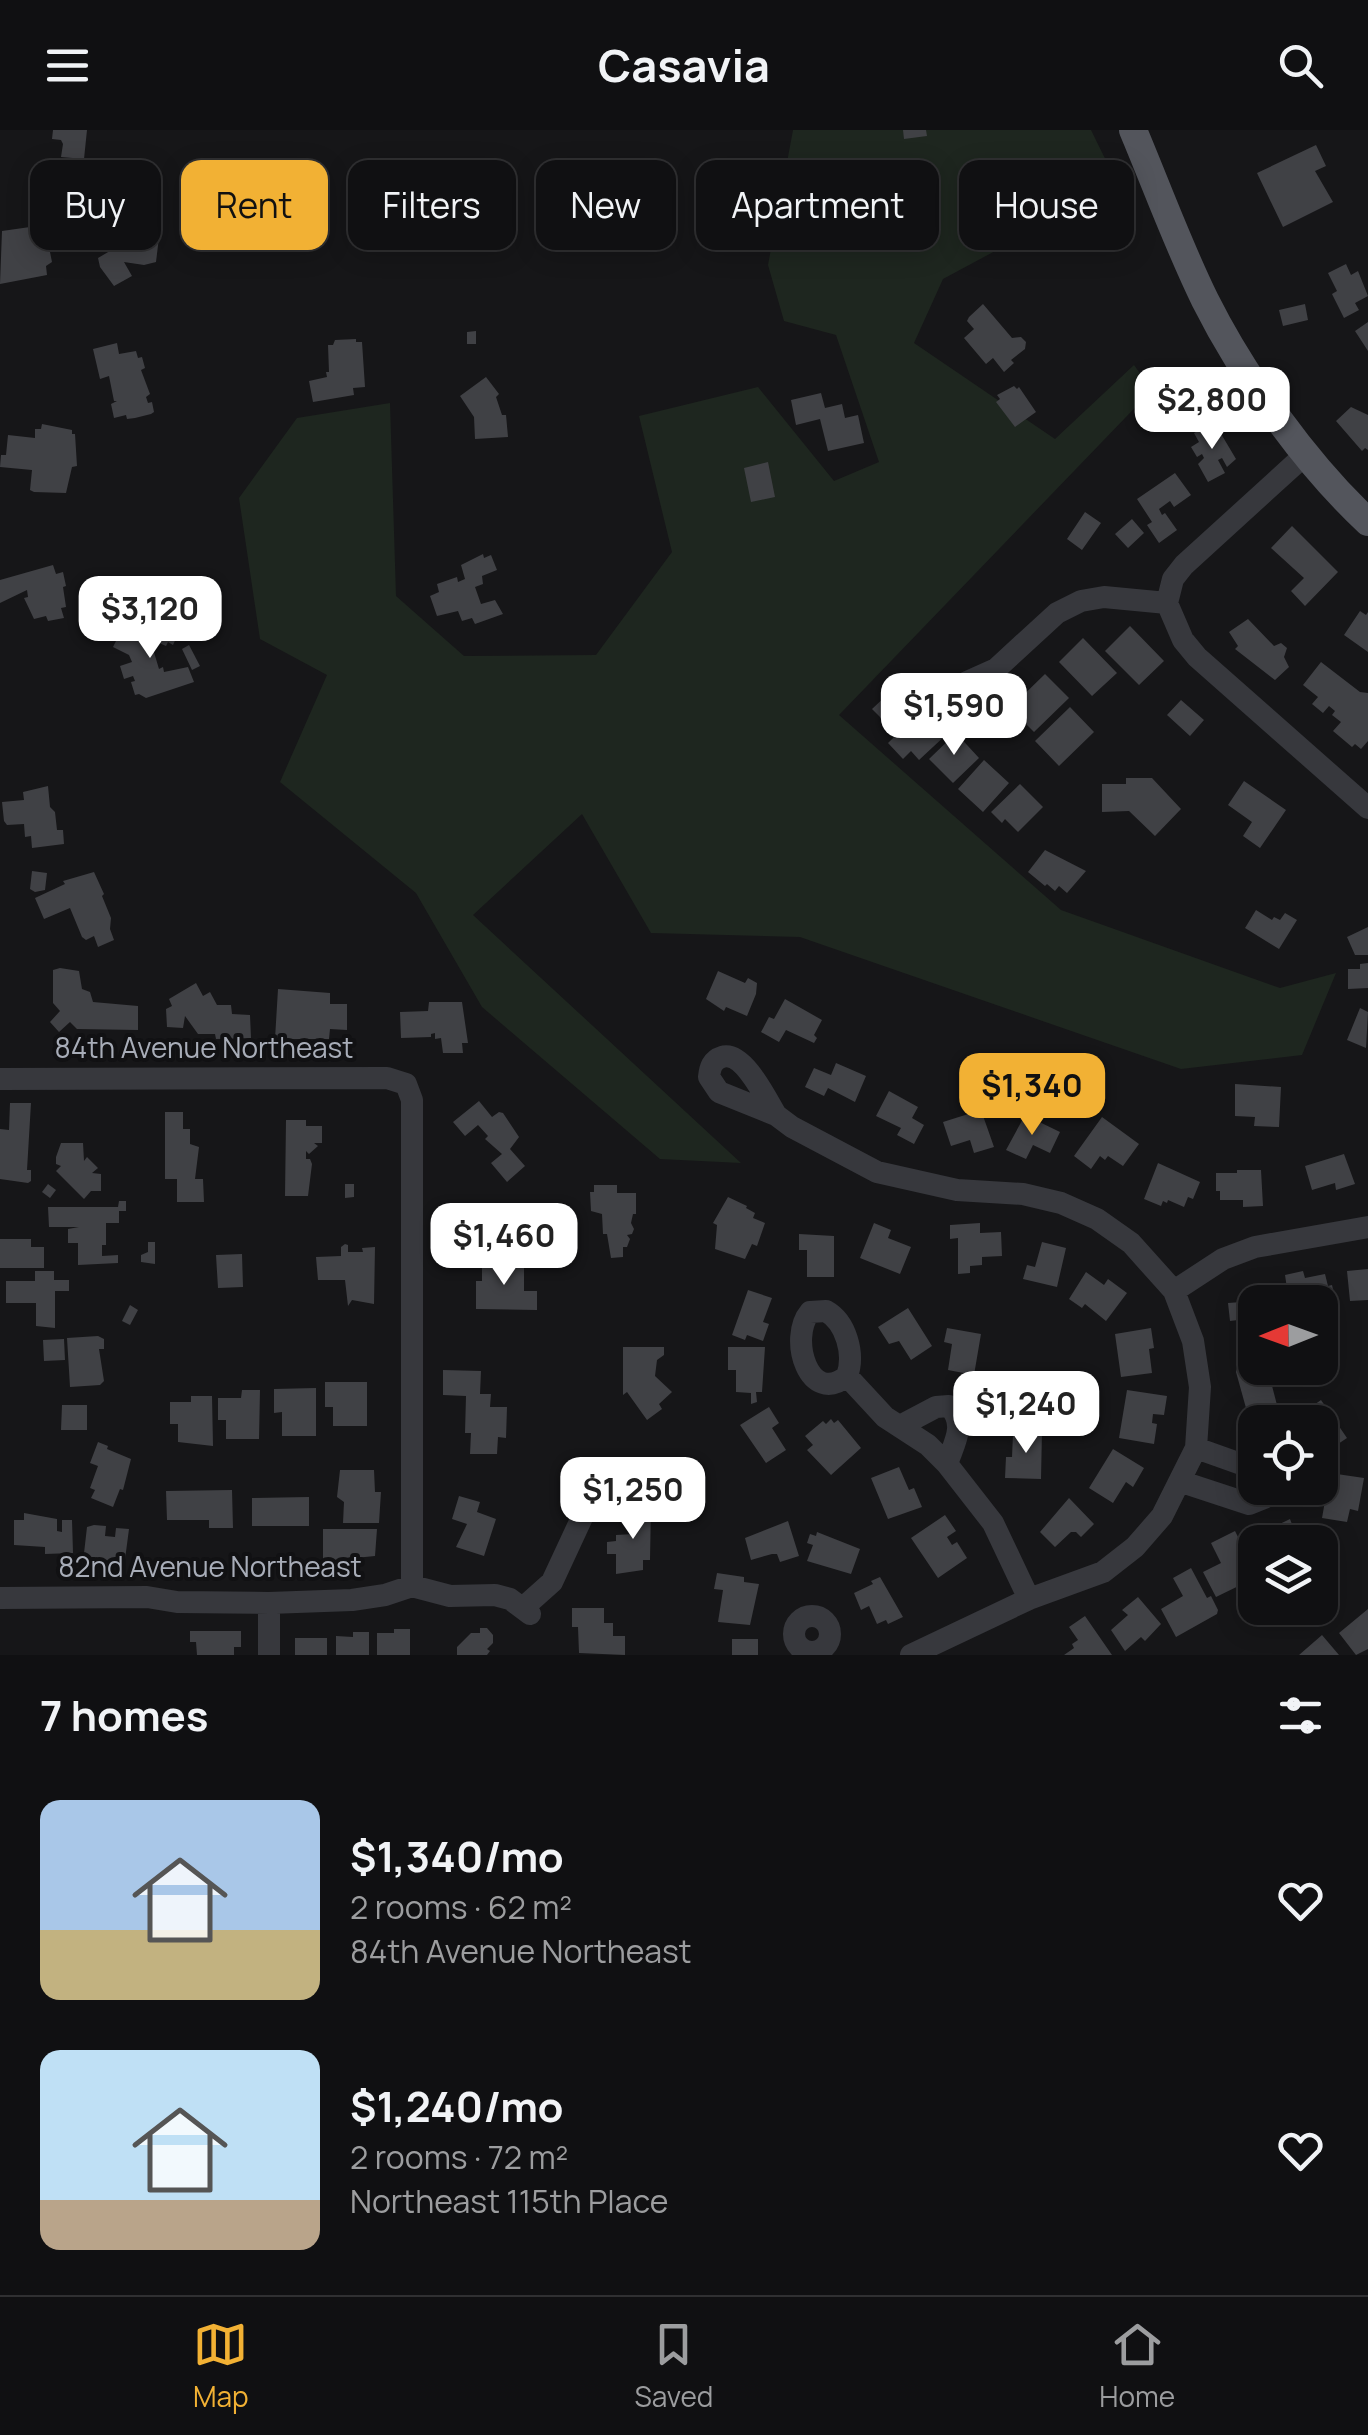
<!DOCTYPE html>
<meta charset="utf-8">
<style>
:root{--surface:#101012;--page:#19191b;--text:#f1f3f6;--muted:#9c9d9f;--line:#303032;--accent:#f2b134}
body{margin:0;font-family:Manrope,sans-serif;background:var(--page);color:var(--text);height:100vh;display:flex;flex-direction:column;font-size:38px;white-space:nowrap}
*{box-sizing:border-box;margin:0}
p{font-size:32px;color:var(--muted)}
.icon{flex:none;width:55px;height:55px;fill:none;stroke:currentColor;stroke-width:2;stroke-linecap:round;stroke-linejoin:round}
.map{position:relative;height:1525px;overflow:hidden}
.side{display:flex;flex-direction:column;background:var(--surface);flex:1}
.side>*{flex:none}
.top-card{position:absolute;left:30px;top:30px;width:1310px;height:90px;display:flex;gap:20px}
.needle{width:65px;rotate:269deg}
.fabs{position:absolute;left:1238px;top:1155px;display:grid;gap:20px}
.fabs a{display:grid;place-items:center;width:100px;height:100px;border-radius:20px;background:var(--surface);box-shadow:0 5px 25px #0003,0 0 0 2px var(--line);font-size:50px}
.price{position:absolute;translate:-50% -85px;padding:0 22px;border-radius:20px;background:#fff;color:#222;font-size:32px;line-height:65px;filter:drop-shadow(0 2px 5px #0008)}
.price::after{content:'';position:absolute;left:50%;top:60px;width:30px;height:22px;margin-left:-15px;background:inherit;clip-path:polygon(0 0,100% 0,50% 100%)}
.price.on{background:var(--accent);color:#111}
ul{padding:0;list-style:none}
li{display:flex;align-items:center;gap:30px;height:250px;padding:0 40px}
li span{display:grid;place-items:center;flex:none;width:280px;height:200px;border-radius:20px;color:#555}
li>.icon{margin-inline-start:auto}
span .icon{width:120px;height:120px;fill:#fffc;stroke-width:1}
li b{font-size:42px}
h2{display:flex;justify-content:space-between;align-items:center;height:120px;padding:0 40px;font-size:42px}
.pill{padding:0 35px;border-radius:20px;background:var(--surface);box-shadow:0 5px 25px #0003,0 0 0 2px var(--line);font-size:35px;line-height:90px}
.pill.on{background:var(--accent);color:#111}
header{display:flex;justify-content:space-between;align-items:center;height:130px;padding:0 40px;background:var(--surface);font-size:45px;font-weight:700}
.menu{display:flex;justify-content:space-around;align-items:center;height:140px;border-top:2px solid var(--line);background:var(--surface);font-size:28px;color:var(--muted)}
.menu a{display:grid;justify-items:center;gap:5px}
.menu .on{color:var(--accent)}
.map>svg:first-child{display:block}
</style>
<header><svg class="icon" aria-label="menu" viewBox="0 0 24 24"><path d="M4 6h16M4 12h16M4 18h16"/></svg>Casavia<svg class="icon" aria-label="search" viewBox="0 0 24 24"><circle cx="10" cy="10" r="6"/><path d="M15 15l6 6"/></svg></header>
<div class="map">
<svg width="1368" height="1525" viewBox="0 0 1368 1525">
<rect width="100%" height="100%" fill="#161618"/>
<path fill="#1e261f" d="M793,0H1091L1118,55L943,149L914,213L1055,309L1134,235L1152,260L839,585L1061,780L1280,858L1336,843L1302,925L1181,939L800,807L651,803L582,684L473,785L741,1033L660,1029L482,877L416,763L280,652L327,545L260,509L239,368L297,288L390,273L396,466L464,526L596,525L672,422L639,286L758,257L834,351L879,332L836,205L784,191L768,135Z"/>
<path fill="#404145" d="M53,0H87L84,29L61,27L63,14L61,10L52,9Z
M903,0H926L927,6L904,9Z
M1316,15L1326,36L1315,41L1333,72L1283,97L1257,43Z
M760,30L768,37L784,32L795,68L776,74L759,93L744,79L758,63L751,57L757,50L750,40Z
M132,75L157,76L156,91H161L156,132L144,135L124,132L132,146L114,156L100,137L98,128L115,118L117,121L120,120V81H132Z
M30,97L31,108L40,107L50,122L52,132L46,136L47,145L0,154L2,101Z
M1346,134L1351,145L1358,141L1368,166L1355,173L1359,180L1344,188L1332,164L1337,161L1328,143Z
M983,174L1012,208L1021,207L1026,212L1025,219L1011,230L1014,233L1004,242L993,228L986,234L964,208L974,199L967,191L969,187Z
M1305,174L1308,190L1283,196L1279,180Z
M1368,192V221L1355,201Z
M476,201V214H467V202Z
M356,209V212H362L365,257L353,258L354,265L313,272L309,251L327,247L326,242H329L328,215H333L335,210Z
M117,213L119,224L136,221L138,228L142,227L145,238L141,240L150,264L146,267L148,273L152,272L154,282L151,284L135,288L127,289L126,285L114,288L111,274L117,271H114L109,246L100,249L93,219Z
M486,247L499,264L496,267L502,285H506L508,307L475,309L474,287L460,266Z
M1014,256L1017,259L1019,257L1036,282L1015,297L996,272L1000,269L997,265Z
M821,263L825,278L842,274L845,288L858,285L864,313L828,321L820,289L796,295L791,270Z
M1351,277L1368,285V320L1365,318L1362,321L1336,291Z
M1214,292L1236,329L1227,337L1222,328L1218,330L1225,343L1208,352L1198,334L1204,328L1202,324L1197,327L1191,317L1199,312L1194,303Z
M42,294L72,300V304H75L77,336L72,337L66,363L34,362L30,360L32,340L0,337L1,325H6L8,305L35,308V299H41Z
M768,332L775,367L751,372L744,338Z
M1175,343L1191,365L1174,377L1170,371L1159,379L1162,385L1165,383L1177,400L1159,413L1147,395L1152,392L1137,369Z
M1085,382L1101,393L1082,420L1067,409Z
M1132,389L1144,403L1128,418L1115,404Z
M1292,396L1338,442L1305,476L1291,461L1304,448L1271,418Z
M483,424L484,428L491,425L497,440L482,446L483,454L475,457L481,474L495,470L503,484L475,494L472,488L462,491L458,481L437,486L430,466L439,462L437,454L457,447L458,452L465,449L461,435Z
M53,435L56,444L63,442L66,456L63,457L66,477L61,478L64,488L48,491L46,486L34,489L24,468L28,467L27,460L0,473V450Z
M1360,481L1366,485L1368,482V522L1344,505Z
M148,488L178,504L173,515L168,512L166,516L157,512L153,519L159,539L163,537L164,542L188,537L194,552L146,568L139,564L135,565L131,552L135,551L133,546L124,549L120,536L132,532L129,525L113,517L121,501L137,509Z
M1248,489L1274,516L1281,513L1287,518L1284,527L1289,537L1275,550L1235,519L1238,516L1229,502Z
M1130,496L1164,531L1139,555L1105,521Z
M1083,508L1117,543L1092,566L1059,532Z
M189,515L200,536L192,540L182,519Z
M1321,532L1360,562L1368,563V611L1361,619L1355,614L1352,617L1333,601L1341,592L1332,585L1335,581L1329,576L1323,583L1312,574L1318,567L1303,555Z
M1045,544L1069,568L1034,602L1010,578Z
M905,548L925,569L893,600L872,579Z
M1181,570L1204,590L1190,606L1167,585Z
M1070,577L1094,602L1059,636L1035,611Z
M924,578L948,603L919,630L911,621L903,629L888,613Z
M956,603L979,628L953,653L929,629Z
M984,630L1009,653L983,682L958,659Z
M1126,648H1152L1181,679L1155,706L1129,681L1102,682V654H1126Z
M1244,651L1286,680L1260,718L1243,706L1252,692L1228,675Z
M1020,654L1043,677L1018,702L1005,689L1002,693L991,682Z
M48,656L50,677L55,682L57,700H63L64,714L32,718L31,706L25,707L24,694L7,695L4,691L2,672L24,670L23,662Z
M1045,720L1086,741L1067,763L1059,756L1055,761L1047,754L1045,756L1028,742Z
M32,741L47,743L45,760L35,762L30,759Z
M94,742L104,764L102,766L111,788L110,799L114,810L98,817L94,806L86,810L82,807L70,778L44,789L35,768L65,754L63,751Z
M1256,780L1272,790L1274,787L1280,790L1285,783L1297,790L1279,819L1245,798Z
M1368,797V825H1355L1347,807Z
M1368,833V858L1348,859V839H1360V834Z
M60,838L79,841L82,859L90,862L93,872L138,876V900L77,899L70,892L59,902L50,892L60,881L53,873V840Z
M718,841L745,853L748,848L757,853L756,864L747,886L726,877L724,881L706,869Z
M196,853L203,866L210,862L217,875H231L232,884L250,885L251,908L216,909L215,904H198L185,886L183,898L167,897L166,879L172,876L169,869Z
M278,859L330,863V874H347V900L330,899L329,909H275Z
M785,869L822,890L814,905L817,908L814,913L786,900L779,912L761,902L769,887L774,889Z
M429,872H462L468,913H462L463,923H443L441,908L435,909V903L431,904V907L401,908L400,882L428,881Z
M1360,878L1368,882L1366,918L1347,910Z
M836,933L866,946L855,972L828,958L824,966L805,957L814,938L831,945Z
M1235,954L1281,957L1279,997L1254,996L1255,987L1235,986Z
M889,961L918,977L912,988L924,995L914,1014L897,1005L901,998L876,986Z
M479,971L492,987L499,982L503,983L519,1007L510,1019L525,1036L507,1052L491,1033L502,1024L485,1009L488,1006L478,995L465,1006L453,992Z
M10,973H31L27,1040H31V1051L28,1053L0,1049V999L9,1000Z
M981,980L994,1017L974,1023L970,1010L951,1016L943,992Z
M165,982H183V999H190V1014L199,1017L195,1049H203L204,1072H177V1049H165Z
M1025,985L1060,1002L1050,1023L1033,1015L1026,1029L1006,1020Z
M1102,987L1139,1014L1123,1036L1108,1026L1105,1030L1100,1026L1091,1039L1074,1026Z
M286,990H306V996H322V1013H314L318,1016L309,1024L306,1021V1029H310L312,1034L308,1066H285Z
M61,1013H83L84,1031L87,1027L98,1038L92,1043L101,1044V1061H91L84,1069L56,1041L61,1036L56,1034V1027Z
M1344,1024L1355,1054L1336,1060L1335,1053L1312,1060L1305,1036Z
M1158,1033L1200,1052L1193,1069L1188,1067L1184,1077L1168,1070L1167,1073L1163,1071L1161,1076L1144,1069Z
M1237,1040H1261L1263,1076L1243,1077V1070H1220V1061H1216V1043H1237Z
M48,1054L56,1060L50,1068L42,1062Z
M345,1054H354V1067L345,1068Z
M594,1055H617V1063H636V1084H633L631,1093L634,1099L632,1104L627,1105L630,1109L627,1117H623V1127L611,1128L607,1104H603L602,1084L591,1081L590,1062H594Z
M728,1067L747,1076L746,1078L755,1083L753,1088L765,1093L757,1116L752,1114L745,1129L715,1119L717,1095L713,1093Z
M119,1071H126V1081H119V1093H106V1115H102V1126L118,1125V1133L78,1135V1113H68V1099L79,1097H49L48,1077H118Z
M436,1082L461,1083V1100L436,1099Z
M874,1093L891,1100L888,1108L911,1117L900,1144L860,1128Z
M980,1093V1103L1001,1102L1002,1126L982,1127V1135L970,1136V1143L958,1144V1108L950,1109V1095Z
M799,1104L834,1106V1147H807V1120H799Z
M0,1109H31V1117H44V1138H0Z
M148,1112H155V1134L141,1132V1125L148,1122Z
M1042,1112L1066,1118L1057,1157L1023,1149L1027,1135L1035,1137Z
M345,1114L348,1115V1122H363L362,1118L375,1117L374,1174L352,1170L348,1176L345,1150H318L316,1127L341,1126V1117Z
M242,1124L243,1157L218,1158L216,1125Z
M482,1133H524V1161H537V1180L476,1179V1151H482Z
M1368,1139V1170L1350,1171L1347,1141Z
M35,1141H54V1150H69V1161H55V1198L36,1196V1173H6V1151H35Z
M1303,1141L1305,1148L1325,1144L1328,1156L1332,1155L1336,1173L1320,1176V1172H1289L1285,1145Z
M1086,1142L1104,1155L1108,1149L1127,1163L1106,1191L1085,1174L1082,1178L1069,1169Z
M748,1160L772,1168L763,1192L769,1194L763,1211L747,1205L745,1210L732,1205Z
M1255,1171V1220H1252L1251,1208L1240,1209L1238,1190L1230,1191L1228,1173Z
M130,1175L138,1180L130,1195L122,1191Z
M908,1178L932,1216L911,1230L899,1211L889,1214L878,1197Z
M947,1198L981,1204L974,1245L948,1240L952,1214L944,1212Z
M1151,1198L1154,1218L1149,1219L1152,1243L1121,1247L1115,1204Z
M98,1206L104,1209V1219H99L104,1251L100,1255L70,1257L67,1208Z
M64,1209L65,1230L44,1231L43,1210Z
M623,1217H664V1225L657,1230L655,1246L672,1262L659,1274L662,1279L647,1290L627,1262L623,1265Z
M728,1217H765L762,1262H756L757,1272L751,1274V1263L736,1262V1240H728Z
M1249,1236L1250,1239L1274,1238L1277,1250L1271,1252L1277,1275L1283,1273L1286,1287L1251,1296L1236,1242L1237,1238Z
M443,1240L481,1241L480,1264H491L490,1277H507L506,1308L498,1307L497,1324H470L471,1303H465L466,1266L443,1265Z
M1027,1244H1039L1038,1290L999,1289V1265L1008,1266V1246H1027Z
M325,1252H367V1296H333V1277H325Z
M316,1258V1306H282V1282L274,1283V1259Z
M242,1260H260L259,1309H226V1290H218V1268H241Z
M1127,1260L1167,1266L1164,1285L1153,1284L1152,1293L1157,1294L1154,1314L1119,1308Z
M191,1266H212L213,1316L178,1312V1294H170V1272H191Z
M1321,1270L1347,1308L1320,1326V1292H1296L1294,1289Z
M62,1275H87V1300H61Z
M769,1277L779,1293L772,1298L786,1320L766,1333L740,1295Z
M831,1289L834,1293L838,1290L861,1318L831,1345L807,1320L813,1315L805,1306L823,1291L826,1294Z
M1024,1300L1042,1301L1041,1349L1005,1348L1006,1327H1012L1013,1304L1023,1305Z
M98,1312L108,1316L107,1319L131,1329L123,1360L120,1359L113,1377L91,1368L95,1360L90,1358L98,1336L90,1333Z
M1113,1319L1144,1338L1133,1357L1126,1352L1113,1373L1089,1358Z
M899,1337L909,1360L914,1358L922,1377L888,1389L871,1348Z
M340,1340H374L375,1362H381L379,1393H343L344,1372L337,1367Z
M1330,1343L1364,1348L1358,1381L1350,1379L1347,1392L1322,1388Z
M232,1360L233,1398H209V1390H167L166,1361Z
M459,1366L480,1372L477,1382L496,1389L484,1426L456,1417L467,1394L452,1389Z
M309,1367V1396H252V1368Z
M1069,1368L1094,1394L1081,1407L1076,1402H1071L1055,1417L1040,1402Z
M640,1377H651L650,1430H643V1440L616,1444V1424H607V1412L616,1411V1405L634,1404V1399H627L626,1380H640Z
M24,1383L57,1389V1401L62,1402V1390H72L73,1423L45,1424V1417L14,1415V1390H24Z
M945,1385L956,1401L947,1407L952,1415L957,1412L967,1428L938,1448L911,1408Z
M1290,1389L1293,1397L1299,1395L1305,1409L1303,1412H1256L1253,1407Z
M788,1391L799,1426L780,1432L777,1424H772L751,1430L745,1408Z
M94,1395L106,1396L105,1406L115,1407L116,1398L129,1399L124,1437L83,1432L87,1397Z
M323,1399H377L375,1426L345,1429V1433H323Z
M1235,1401L1255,1441V1448L1216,1467L1203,1442L1221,1433L1211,1413Z
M817,1402L860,1419L851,1444L807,1431L813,1415L807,1413L810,1404L816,1406Z
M1191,1438L1207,1468L1211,1466L1218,1480L1217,1484L1176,1507L1161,1479L1183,1466L1173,1448Z
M717,1443L744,1447V1452L759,1454L750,1495L718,1492L723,1460L714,1459Z
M880,1447L903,1487L888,1494L886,1490L877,1494L869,1476L861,1480L854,1463L873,1454L871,1451Z
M1138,1467L1161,1494L1145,1511L1141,1507L1125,1521L1111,1500L1128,1485L1122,1480Z
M572,1478H604V1493H613V1506H625V1525L579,1523L578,1497H572Z
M1368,1479V1519L1356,1525L1339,1503Z
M1085,1486L1112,1525H1064L1074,1518L1072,1514L1078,1510L1069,1497Z
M480,1498H487L493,1505V1513L487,1519L490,1521L487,1525H457V1517L471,1503H480Z
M394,1499H410V1525H377V1503H394Z
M190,1501H241V1517H234V1525H197L196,1512H190Z
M353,1502H369V1525H336V1506L353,1507Z
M1322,1505L1339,1525H1299Z
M295,1508H327V1525H295Z
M732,1509H758V1525H732Z"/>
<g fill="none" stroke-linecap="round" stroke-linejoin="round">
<path stroke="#37383d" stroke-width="22" d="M1167,473L1183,510L1197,527L1368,678
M1167,473L1173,449L1184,435L1307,323
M967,552L996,539L1057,483L1081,471L1104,467L1167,473
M0,949L387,948L406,954L412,970V1456
M776,985C767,970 743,920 722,927C712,930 710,938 709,947L719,962L776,985L792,997L877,1042L957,1060L1023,1064L1061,1073L1097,1089L1131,1113L1174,1161L1193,1211L1200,1257L1196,1318L1162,1386L1135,1417L1103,1442L1029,1469L911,1525
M1174,1161L1223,1129L1255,1117L1368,1097
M826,1181C846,1192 855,1224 847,1246C809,1277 788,1208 810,1182Z
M847,1246L885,1287L928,1315L947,1334L993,1393L1029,1469
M900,1296L936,1277L949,1276C967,1294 954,1313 947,1334
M1196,1318L1255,1339
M1182,1352L1249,1374L1264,1368L1265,1358
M0,1468L147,1467L177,1472L269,1473L352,1470L385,1465L412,1456L450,1466L495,1465L510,1469L530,1484
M524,1477L552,1452L598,1353
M794 1504a18 18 0 1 1 36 0a18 18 0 1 1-36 0Z
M269,1525V1473"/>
<path stroke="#53555c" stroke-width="28" d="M1133,0C1157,57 1178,115 1205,170C1243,246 1306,334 1368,392"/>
</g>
<g text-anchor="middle" stroke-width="8" stroke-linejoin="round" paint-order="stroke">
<g font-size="28" fill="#a8adb8" stroke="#111113">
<text x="204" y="928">84th Avenue Northeast</text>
<text x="210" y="1447">82nd Avenue Northeast</text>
</g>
</g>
</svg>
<div class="fabs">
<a><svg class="needle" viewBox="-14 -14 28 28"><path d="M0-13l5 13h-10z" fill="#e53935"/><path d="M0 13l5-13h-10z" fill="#9c9d9f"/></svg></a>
<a><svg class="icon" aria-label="locate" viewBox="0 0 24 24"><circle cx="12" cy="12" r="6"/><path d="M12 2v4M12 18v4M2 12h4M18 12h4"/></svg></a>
<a><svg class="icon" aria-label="layers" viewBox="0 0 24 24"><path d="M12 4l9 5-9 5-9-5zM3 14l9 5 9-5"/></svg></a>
</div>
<b class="price" style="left:1212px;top:322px">$2,800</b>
<b class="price" style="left:150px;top:531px">$3,120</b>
<b class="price" style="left:954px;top:628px">$1,590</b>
<b class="price on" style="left:1032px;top:1008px">$1,340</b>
<b class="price" style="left:504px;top:1158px">$1,460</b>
<b class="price" style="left:1026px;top:1326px">$1,240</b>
<b class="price" style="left:633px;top:1412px">$1,250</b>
<div class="top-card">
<a class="pill">Buy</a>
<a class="pill on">Rent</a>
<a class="pill">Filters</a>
<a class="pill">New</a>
<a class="pill">Apartment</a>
<a class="pill">House</a>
</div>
</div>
<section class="side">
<h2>7 homes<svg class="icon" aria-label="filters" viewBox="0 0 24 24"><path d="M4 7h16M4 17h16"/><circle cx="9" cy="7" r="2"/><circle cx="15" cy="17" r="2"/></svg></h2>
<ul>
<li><span style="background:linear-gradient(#a9c7e8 65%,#c2b280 0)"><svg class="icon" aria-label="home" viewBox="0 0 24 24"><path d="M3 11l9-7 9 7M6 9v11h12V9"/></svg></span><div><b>$1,340/mo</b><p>2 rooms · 62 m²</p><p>84th Avenue Northeast</p></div><svg class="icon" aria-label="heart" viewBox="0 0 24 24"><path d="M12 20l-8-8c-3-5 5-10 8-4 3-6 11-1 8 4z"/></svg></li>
<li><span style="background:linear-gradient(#bfe0f5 75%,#b9a48a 0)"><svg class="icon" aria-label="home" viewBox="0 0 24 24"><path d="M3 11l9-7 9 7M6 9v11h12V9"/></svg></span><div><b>$1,240/mo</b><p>2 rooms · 72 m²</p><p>Northeast 115th Place</p></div><svg class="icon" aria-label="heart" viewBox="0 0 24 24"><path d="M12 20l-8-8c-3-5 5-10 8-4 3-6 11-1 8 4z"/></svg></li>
</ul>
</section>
<nav class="menu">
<a class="on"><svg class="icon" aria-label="map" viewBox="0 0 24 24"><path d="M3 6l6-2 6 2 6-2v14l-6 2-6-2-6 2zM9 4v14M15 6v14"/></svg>Map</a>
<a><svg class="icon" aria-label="saved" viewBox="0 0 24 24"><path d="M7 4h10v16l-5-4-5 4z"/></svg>Saved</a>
<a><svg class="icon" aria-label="home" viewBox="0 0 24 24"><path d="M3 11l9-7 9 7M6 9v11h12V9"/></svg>Home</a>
</nav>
